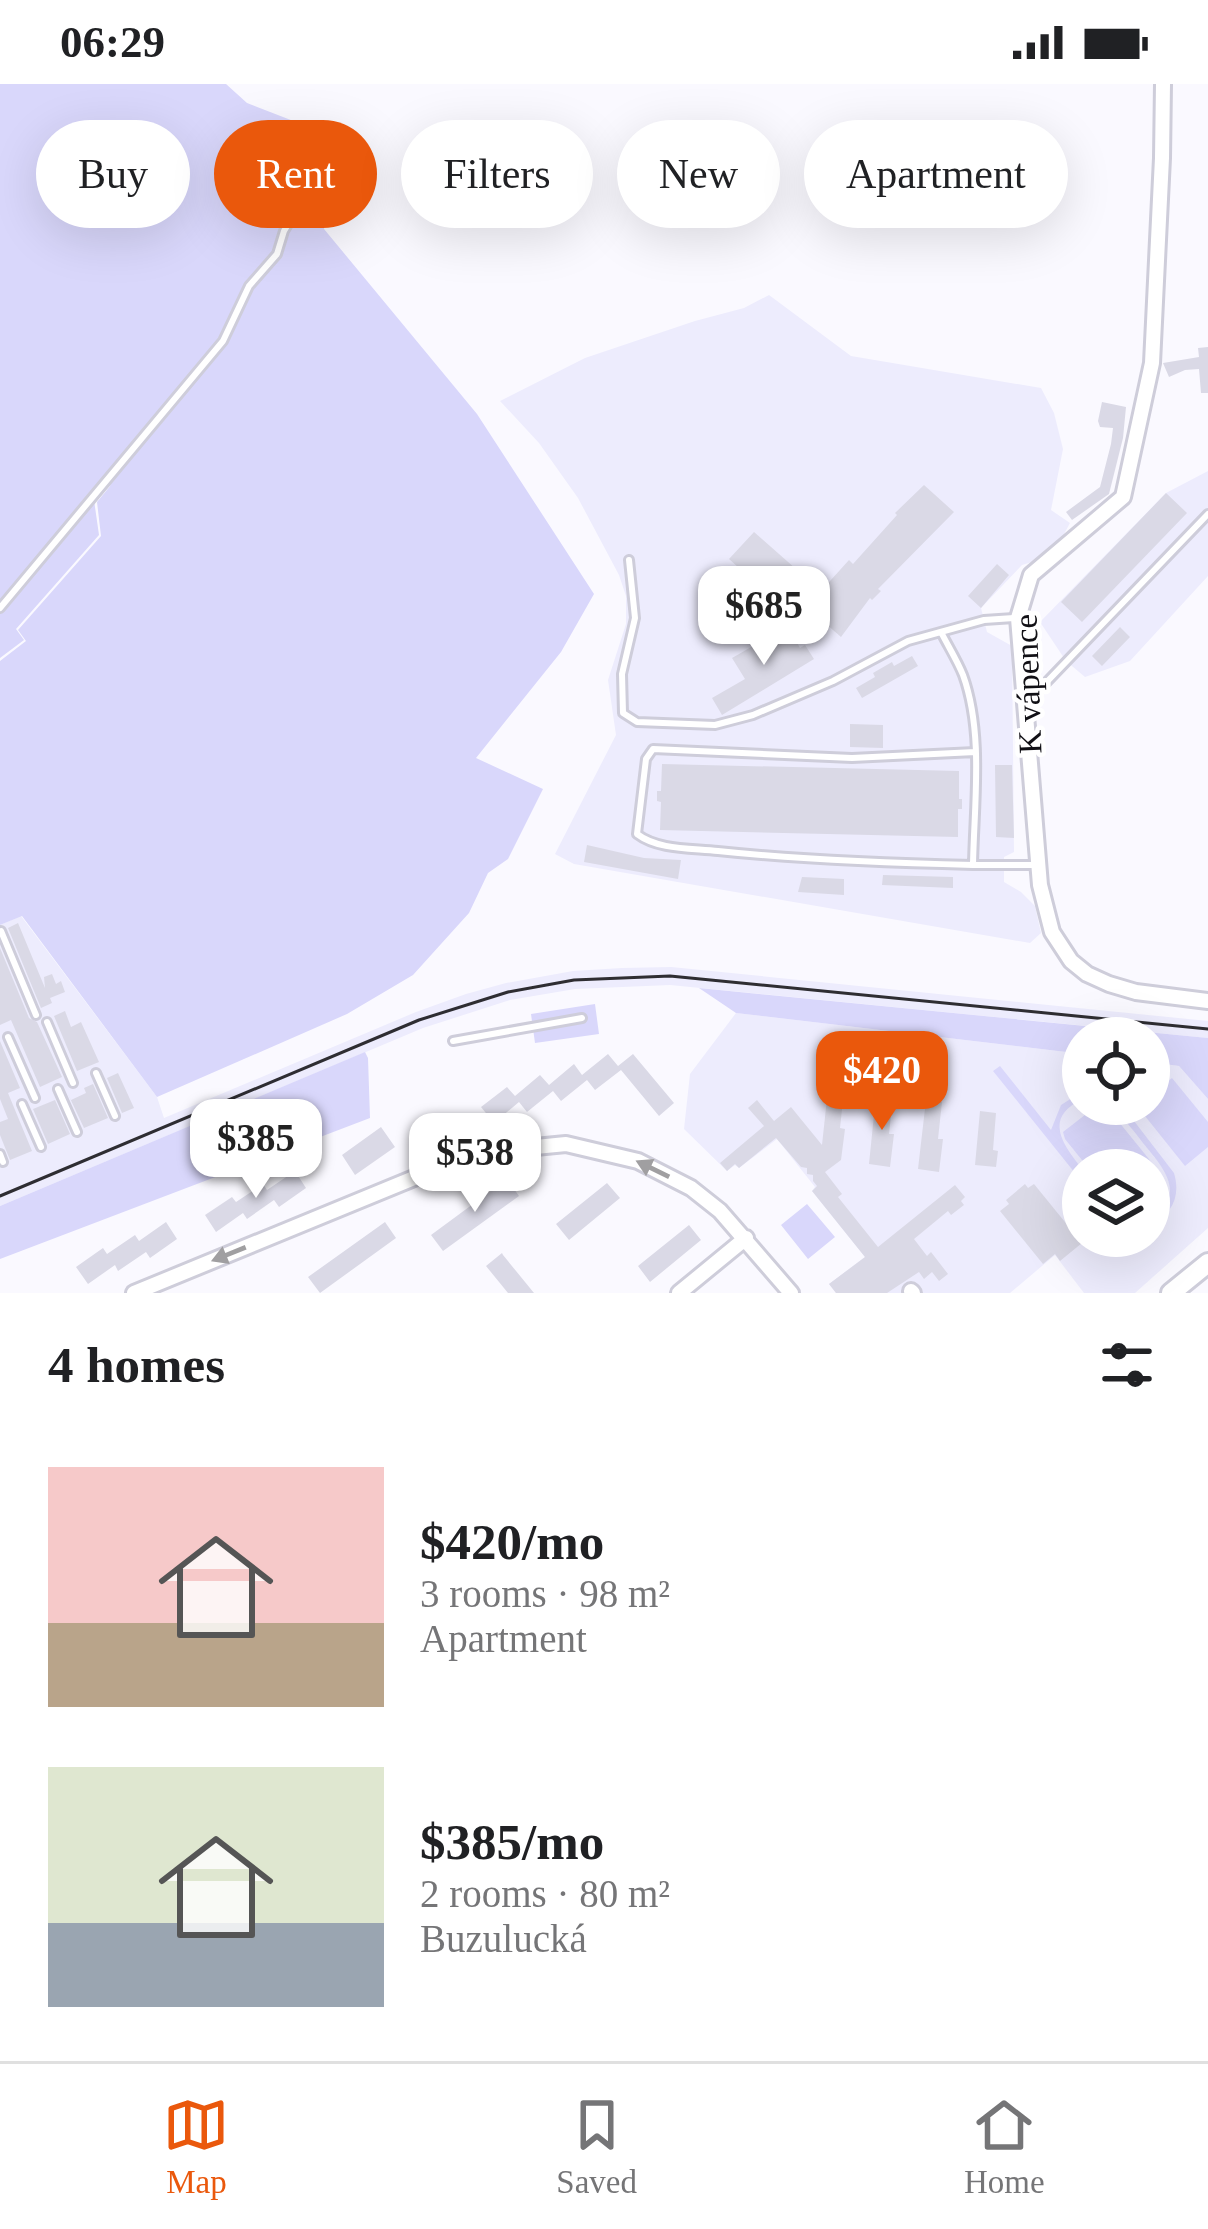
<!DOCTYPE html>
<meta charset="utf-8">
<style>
:root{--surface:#fff;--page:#f6f6f6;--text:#202124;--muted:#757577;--line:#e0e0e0;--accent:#ea580c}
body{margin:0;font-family:"Times New Roman",serif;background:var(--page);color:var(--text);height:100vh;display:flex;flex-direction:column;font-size:45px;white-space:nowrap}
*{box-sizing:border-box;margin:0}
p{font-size:39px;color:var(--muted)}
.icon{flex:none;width:66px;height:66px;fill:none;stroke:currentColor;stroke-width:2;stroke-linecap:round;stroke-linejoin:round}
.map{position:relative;height:1209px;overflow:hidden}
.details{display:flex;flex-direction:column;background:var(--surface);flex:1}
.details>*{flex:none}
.guide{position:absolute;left:36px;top:36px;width:1137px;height:108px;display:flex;gap:24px}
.controls{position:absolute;left:1062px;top:933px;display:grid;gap:24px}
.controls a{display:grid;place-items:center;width:108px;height:108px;border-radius:50%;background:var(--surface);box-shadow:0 12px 48px #0002;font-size:60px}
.price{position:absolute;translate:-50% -102px;padding:0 27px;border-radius:24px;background:#fff;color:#222;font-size:39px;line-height:78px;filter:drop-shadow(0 3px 6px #0008)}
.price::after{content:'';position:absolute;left:50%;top:72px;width:36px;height:27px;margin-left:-18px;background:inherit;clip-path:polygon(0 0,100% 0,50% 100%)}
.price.selected{background:var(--accent);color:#fff}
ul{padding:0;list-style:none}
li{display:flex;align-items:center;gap:36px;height:300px;padding:0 48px}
li span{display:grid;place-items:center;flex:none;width:336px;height:240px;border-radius:0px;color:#555}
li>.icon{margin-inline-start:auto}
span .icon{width:144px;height:144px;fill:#fffc;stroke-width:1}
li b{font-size:51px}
h2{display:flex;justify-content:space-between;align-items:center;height:144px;padding:0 48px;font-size:51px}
.pill{padding:0 42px;border-radius:54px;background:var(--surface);box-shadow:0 12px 48px #0002;font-size:42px;line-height:108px}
.pill.selected{background:var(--accent);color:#fff}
.status{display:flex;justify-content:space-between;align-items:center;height:84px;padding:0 60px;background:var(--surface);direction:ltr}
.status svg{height:33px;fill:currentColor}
.dock{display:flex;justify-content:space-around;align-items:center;height:168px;border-top:3px solid var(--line);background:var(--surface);font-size:33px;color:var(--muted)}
.dock a{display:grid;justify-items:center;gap:6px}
.dock .selected{color:var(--accent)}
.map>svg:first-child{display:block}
</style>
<div class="status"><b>06:29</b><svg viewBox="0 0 49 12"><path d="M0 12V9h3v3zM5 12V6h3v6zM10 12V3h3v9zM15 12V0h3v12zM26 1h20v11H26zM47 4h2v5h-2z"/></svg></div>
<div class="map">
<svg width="1208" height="1209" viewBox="0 0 1208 1209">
<rect width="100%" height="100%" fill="#faf9ff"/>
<path fill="#edecfd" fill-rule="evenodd" d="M769,211L851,272L1041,304L1054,329L1063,365L1051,426L1070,439L1057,463L1045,474L1022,481L981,524L987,548L1012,562L1014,768L1004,773V798L1021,808L1035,822L1041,849L1030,859L574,780L555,770L616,651L608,596L626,540V512L619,491L578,414L539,359L500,317L585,274L695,237L744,224Z
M1208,387V492L1130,577L1085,593L1066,577L1040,538L1166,409Z
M21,832L157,1013L164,1034L416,928L466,910L506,899L573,887L622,884L671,883L1208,937V954L670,901L575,905L510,916L423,944L0,1122V841Z
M736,929L1083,970V1020H1149V978L1179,982L1208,1015V1144L1135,1209H1084L1055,1171L1010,1209H836L829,1200L865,1173L812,1107L815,1103L777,1055L739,1084L735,1081L727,1087L684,1045L690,990ZM1083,1086H1149V1152H1083Z"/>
<path fill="#d9d7fb" d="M0,0H226L247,19L332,52L335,63L324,145L477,330L594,510L561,568L476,674L543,705L508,775L488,789L469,829L413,891L347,930L157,1013L22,832L0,841V577L26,557L18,546L101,452L97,418L111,401L94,416L99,451L16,545L24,556L0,574Z
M699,904L1208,954V1015L1179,982L1149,978V954H1083V970L736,929Z
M595,920L599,950L535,959L531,930Z
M365,968L368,974L370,1034L0,1175V1122Z
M1000,982L1051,1046L1061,1021L1083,1007V1015C1042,1034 1063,1061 1083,1086V1099L993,987Z
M1172,994L1208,1038V1063L1185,1082L1137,1022L1149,1020V1012Z
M1099,1020L1106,1022L1161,1090L1149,1100V1086H1090L1065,1055L1063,1048Z
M1110,1020H1121L1174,1089C1181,1113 1172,1131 1149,1141V1133C1189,1112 1163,1083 1143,1059C1133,1046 1122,1032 1110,1020Z
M807,1120L835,1153L808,1175L781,1141Z"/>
<path fill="#dad9e6" d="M1208,263V309H1201L1199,285L1185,286L1169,293L1163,279L1199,273L1198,264Z
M1102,318L1126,323L1123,354L1109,410L1072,436L1066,428L1100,403L1111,360L1113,344L1100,343L1098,337Z
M924,401L954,428L878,505L881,507L872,516L870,514L841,553L760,482L749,493L729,475L754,448L821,507L849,476L853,480L897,431L895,429Z
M1166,409L1187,429L1082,538L1061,518Z
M997,480L1009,491L981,524L968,512Z
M788,542L800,564L805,561L814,575L722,631L712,614L745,595L732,574Z
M1120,543L1130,553L1102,582L1092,572Z
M912,572L918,582L862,614L856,604L875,593L873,589L892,578L894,582Z
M850,640L883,641V664L850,663Z
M662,680L959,687V715H962V725H958V753L660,746L661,718L657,717V707H661Z
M995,681H1012L1014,754L996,753Z
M587,761L644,774L681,776L678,795L584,778Z
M883,791L953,793V804L882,801Z
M802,793L844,795V811L798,808Z
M18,839L45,904L44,893L52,890L56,900L61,897L65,908L50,914L52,919L41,924L8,844Z
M0,864L29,934L37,938L62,993L40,1003L11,936L0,941Z
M65,927L71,943L81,938L99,978L77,987L54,932Z
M0,957L20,1004L8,1009L32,1067L10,1076L0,1051V1038L8,1035L0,1015Z
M608,970L618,982L633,970L674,1019L659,1032L621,986L595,1006L587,996L561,1017L553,1007L527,1028L519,1018L494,1039L481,1023L507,1003L515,1012L540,991L549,1001L574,980L582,991Z
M118,989L134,1024L122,1029L107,994Z
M93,1000L108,1034L84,1044L68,1010L71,1016L86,1009L84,1004Z
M828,1005L844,1007L840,1044L845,1045L841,1076L825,1088L842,1110L838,1113L878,1163L955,1101L965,1113L961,1117L964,1121L951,1131L948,1127L914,1155L927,1172L931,1168L948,1190L939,1197L932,1188L924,1195L919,1188L887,1209H836L829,1200L865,1173L812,1107L817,1102L813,1097V1091L807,1090V1084L801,1083L776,1054L739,1084L735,1080L727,1087L720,1079L764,1042L748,1024L757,1016L774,1037L791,1023L822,1061Z
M876,1011L893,1013L889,1050H894L890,1083L869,1080Z
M55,1016L70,1050L48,1060L33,1025Z
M926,1016L942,1018L938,1055H943L939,1088L918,1085Z
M980,1027L996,1029L993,1066L998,1067L996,1083L975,1081Z
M381,1043L395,1063L355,1091L342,1071Z
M295,1087L306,1104L279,1123L274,1116L247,1135L243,1129L216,1148L205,1131L232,1113L236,1118L263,1100L267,1106Z
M507,1095L519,1112L443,1167L431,1151Z
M607,1099L620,1114L569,1156L556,1140Z
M1025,1100L1028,1104L1034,1100L1082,1159L1060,1177L1055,1170L1043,1180L1000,1127L1009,1120L1006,1116Z
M166,1138L177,1155L150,1174L146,1168L118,1187L115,1181L88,1200L76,1183L103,1164L107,1170L135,1151L139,1157Z
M385,1138L396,1154L320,1209L308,1193Z
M689,1141L701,1156L650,1198L638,1182Z
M502,1169L503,1171L534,1209H508L486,1182Z"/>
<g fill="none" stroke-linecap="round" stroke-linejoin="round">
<g stroke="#cecdda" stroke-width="12">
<path id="service" d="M629,476L635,534L622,590L623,629L637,638L715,641L753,631L833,597L908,557L984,536L1014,534
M0,524L223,257L249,202L277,170L284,147L290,137L304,134L325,136
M941,548C948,562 957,576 963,591C984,649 974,721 973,781C888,779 803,776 718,767C691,764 658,766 637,750L646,675L653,665L852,674L975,668
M1026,615L1040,605L1208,430
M973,781H1036
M1,847L36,931
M47,938L73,999
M8,953L35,1014
M453,957L582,934
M96,989L115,1032
M58,1005L77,1048
M22,1020L41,1063
M0,1070L3,1078"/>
</g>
<g stroke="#cecdda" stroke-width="20">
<path id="minor" d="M1163,0L1162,74L1152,279L1123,413L1031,491L1018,534L1040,801L1052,848L1071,877L1087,890L1109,900L1136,908L1208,917
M911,1207L913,1209
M134,1209L453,1078L484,1068L566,1060L638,1077L691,1104L720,1127L791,1209
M679,1209L746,1154"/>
</g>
<g stroke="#cecdda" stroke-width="24">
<path id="secondary" d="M1171,1209L1208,1179"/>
</g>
<use href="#service" stroke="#fff" stroke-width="6"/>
<use href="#minor" stroke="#fff" stroke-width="14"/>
<use href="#secondary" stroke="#fff" stroke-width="18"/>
<path stroke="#2e2d32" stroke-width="3" d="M0,1112L419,936L508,908L574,896L670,892L1208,945"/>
</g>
<defs><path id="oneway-solid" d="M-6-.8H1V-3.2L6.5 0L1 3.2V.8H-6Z" transform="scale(3)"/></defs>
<g fill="#a09fa1">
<use href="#oneway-solid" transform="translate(653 1085) rotate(-154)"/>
<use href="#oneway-solid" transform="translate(229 1170) rotate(158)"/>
</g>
<g text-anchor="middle" stroke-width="9" stroke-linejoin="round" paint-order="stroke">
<g font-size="33" fill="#111015" stroke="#fff">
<text transform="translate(1027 600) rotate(-92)" y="12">K vápence</text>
</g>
</g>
</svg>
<div class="controls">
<a><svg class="icon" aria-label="locate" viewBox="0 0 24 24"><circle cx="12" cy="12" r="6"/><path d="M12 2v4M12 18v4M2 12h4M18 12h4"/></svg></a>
<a><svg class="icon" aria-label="layers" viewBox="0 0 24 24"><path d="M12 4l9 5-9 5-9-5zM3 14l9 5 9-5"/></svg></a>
</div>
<b class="price" style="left:764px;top:584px">$685</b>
<b class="price selected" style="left:882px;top:1049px">$420</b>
<b class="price" style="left:256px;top:1117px">$385</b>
<b class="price" style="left:475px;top:1131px">$538</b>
<div class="guide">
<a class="pill">Buy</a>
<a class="pill selected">Rent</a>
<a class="pill">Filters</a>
<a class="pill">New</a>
<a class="pill">Apartment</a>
</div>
</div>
<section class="details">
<h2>4 homes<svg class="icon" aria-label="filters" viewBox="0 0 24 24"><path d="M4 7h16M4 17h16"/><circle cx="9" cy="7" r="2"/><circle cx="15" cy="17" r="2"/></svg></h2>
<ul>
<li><span style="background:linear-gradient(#f6c9c9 65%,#b9a48a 0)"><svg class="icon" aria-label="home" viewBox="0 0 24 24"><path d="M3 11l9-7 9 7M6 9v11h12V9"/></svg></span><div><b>$420/mo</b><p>3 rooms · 98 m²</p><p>Apartment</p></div></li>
<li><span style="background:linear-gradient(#dfe7d0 65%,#9aa5b1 0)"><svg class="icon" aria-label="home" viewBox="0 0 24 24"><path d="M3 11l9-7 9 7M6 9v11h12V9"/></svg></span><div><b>$385/mo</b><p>2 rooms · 80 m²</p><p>Buzulucká</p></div></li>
</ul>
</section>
<nav class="dock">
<a class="selected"><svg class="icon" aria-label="map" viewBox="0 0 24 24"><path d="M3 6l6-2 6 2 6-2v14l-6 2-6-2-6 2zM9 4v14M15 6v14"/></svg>Map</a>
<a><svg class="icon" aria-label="saved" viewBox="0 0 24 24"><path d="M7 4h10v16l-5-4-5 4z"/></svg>Saved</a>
<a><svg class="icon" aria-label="home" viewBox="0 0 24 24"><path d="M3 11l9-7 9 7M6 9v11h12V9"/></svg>Home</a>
</nav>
